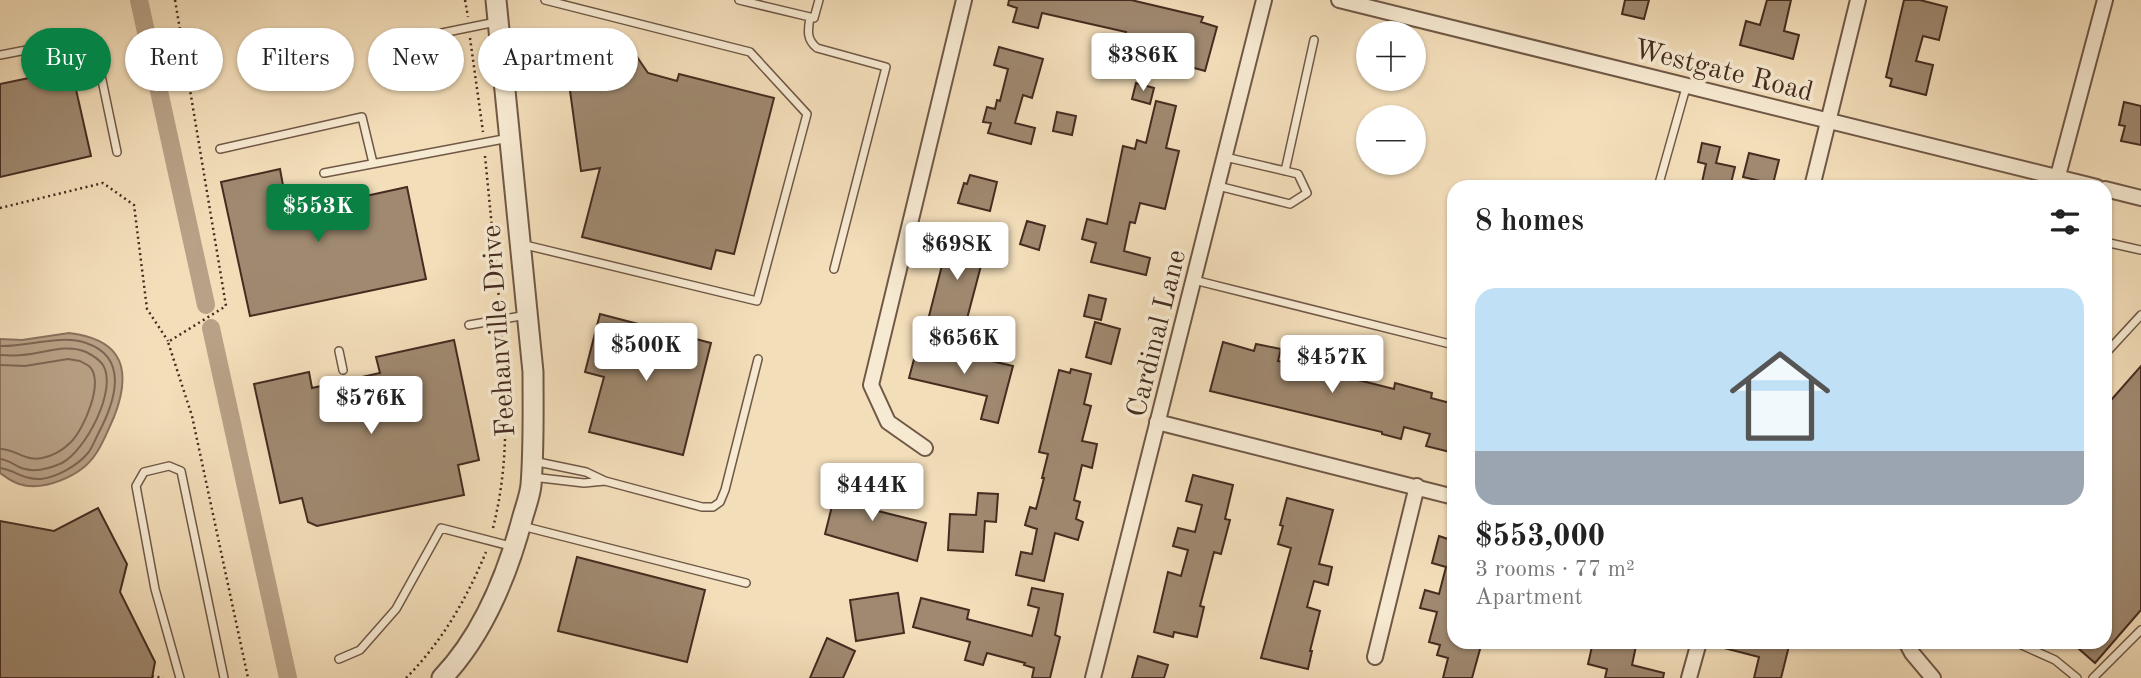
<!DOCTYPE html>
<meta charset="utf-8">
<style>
:root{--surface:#fff;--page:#f6f6f6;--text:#222;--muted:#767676;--accent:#0b8043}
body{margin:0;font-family:"Old Standard TT",serif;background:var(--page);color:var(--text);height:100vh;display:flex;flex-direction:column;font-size:26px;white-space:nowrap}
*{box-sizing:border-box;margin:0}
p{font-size:23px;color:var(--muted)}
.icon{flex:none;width:38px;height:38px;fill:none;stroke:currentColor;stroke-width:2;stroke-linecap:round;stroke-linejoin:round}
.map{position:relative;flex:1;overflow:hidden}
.sheet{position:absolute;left:1447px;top:180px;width:665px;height:469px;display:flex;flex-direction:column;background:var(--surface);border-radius:21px;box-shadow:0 2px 5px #0004}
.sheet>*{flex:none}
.guide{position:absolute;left:21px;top:28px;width:665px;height:63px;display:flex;gap:14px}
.fabs{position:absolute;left:1356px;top:21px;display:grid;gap:14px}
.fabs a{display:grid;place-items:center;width:70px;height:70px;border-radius:50%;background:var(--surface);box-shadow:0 2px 5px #0004;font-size:35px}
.price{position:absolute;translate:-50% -60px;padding:0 16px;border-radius:7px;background:#fff;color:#222;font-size:23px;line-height:46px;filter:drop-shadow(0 2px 4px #0008)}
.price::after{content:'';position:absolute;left:50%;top:42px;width:21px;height:16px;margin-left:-10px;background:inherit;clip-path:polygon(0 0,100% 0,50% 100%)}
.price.active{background:var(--accent);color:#fff}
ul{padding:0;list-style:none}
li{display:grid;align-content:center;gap:14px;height:371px;padding:0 28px}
li span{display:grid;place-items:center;height:217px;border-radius:21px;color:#555}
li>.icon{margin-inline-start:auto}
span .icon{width:126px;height:126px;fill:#fffc;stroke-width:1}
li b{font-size:30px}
h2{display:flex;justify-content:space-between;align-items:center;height:84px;padding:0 28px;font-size:30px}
.chip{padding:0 24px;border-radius:32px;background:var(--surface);box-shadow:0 2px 5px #0004;font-size:24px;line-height:63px}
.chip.active{background:var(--accent);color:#fff}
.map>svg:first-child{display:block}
</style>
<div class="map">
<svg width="2141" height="678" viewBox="0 0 2141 678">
<rect width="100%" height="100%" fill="#f3deba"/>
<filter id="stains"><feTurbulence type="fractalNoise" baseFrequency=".00286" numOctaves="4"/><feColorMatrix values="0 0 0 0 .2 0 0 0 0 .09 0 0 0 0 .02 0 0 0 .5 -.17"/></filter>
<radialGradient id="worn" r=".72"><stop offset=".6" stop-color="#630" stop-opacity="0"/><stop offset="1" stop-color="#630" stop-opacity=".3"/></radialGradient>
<path fill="#b8a186" stroke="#8a725d" stroke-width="2" d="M69,333C85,335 106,340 116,355C128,373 121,399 114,417C108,430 103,444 95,455C81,476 43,492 19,484C12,482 6,477 0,473V339L22,340Z"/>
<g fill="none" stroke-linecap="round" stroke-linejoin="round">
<path stroke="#7e6653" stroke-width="2" d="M0,346C27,347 61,334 86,343C131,358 114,404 98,434C95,440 92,448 88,453C77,466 57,477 41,479C23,480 15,470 0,468
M0,355C7,355 15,356 22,355C43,354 65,343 86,352C92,355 99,359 103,365C118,390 85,451 62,463C51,468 36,472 25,469C16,467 10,460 0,459
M0,365L25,366L68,359L80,361L89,366C105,381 84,429 71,442C63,450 53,456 42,458C26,462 16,449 0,449"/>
<path stroke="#b8a186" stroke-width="18" d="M139,0L206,305
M211,328L288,678"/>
</g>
<path fill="#9f8970" stroke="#452c20" stroke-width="2" d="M1009,0H1131L1203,17L1201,22L1217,27L1205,71L1180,64L1182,54L1151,46L1149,54L1122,48L1126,32L1042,13L1038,28L1013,22L1017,8L1008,5Z
M1625,0H1649L1644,19L1622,14Z
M1767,0H1791L1784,31L1799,35L1793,59L1740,45L1746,21L1760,25Z
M1904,0H1920L1947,7L1939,40L1923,36L1916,61L1933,65L1926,95L1890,86L1892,79L1886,77Z
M610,41L635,54L648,73L677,81L679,74L774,98L734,254L716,250L711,269L582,237L600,168L581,171L568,76L572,61L582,49L595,43Z
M999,47L1043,59L1032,98L1023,95L1015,123L1035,128L1031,144L988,133L991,123L983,122L987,107L995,109L997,100L1000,101L1008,69L994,65Z
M53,73L57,90L75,85L91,156L0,177V84Z
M1136,83L1154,88L1150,104L1132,99Z
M1156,101L1176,106L1166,148L1179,151L1165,209L1140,203L1135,223L1130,222L1124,251L1150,258L1146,275L1091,262L1096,243L1082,239L1087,219L1107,224L1123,146L1135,149L1137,140L1146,143Z
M2124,102L2141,106V145L2121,141L2125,126L2119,125Z
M1057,112L1076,116L1072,135L1053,131Z
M1702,143L1720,147L1716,163L1735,167L1730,187H1701L1706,164L1698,162Z
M1749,153L1779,160L1773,184L1743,177Z
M280,169L284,191L311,208L407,187L426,279L250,316L221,182Z
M970,175L997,182L990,211L958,203L964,183L967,184Z
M1027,221L1045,226L1039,250L1020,244Z
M950,234L987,243L964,330L928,320Z
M1089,295L1106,299L1101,320L1084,316Z
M600,314L711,343L683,455L589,432L604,377L585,372Z
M1095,322L1120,329L1111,364L1086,357Z
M454,340L479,460L458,465L464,495L317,526L308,522L302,498L280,503L254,384L309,372L312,388L380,373L376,357Z
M1223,342L1254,351L1256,344L1281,349L1278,361L1302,366L1303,364L1338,373V375L1394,389L1395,383L1432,393L1431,398L1454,404V453L1426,446L1430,434L1404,427L1401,439L1382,434V432L1210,391Z
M918,344L1013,366L998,423L981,419L987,396L909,378Z
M2141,366V610L2095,663L2071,642H2105V407Z
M1071,369L1091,374L1084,404L1091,406L1082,441L1097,444L1092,468L1082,465L1074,500L1080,502L1076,519L1083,522L1078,540L1055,533L1044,581L1016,575L1021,552L1032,554L1037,529L1025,525L1030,507L1036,509L1044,478H1042L1048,454L1039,452L1059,370L1070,373Z
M841,470L861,475L855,499L872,504L870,509L926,523L917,561L825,534Z
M1193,475L1233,485L1225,519L1230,520L1221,554L1214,552L1200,606L1204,607L1197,637L1174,632L1173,637L1154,632L1168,572L1181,576L1188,550L1173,546L1178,528L1195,532L1202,505L1186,501Z
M978,493L998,494L996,522L985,521L983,552L948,550L950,514L976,515Z
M1287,498L1333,510L1319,564L1332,567L1328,585L1314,581L1307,607L1320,611L1310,651H1312L1308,669L1261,658L1291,548L1278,544L1283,526L1280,525Z
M98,508L127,564L120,592L155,662L152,678H0V521L54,531Z
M1439,536L1454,541V642H1482L1472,678H1443L1448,658L1437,655L1440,645L1429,642L1437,612L1420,608L1425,590L1439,594L1446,567L1432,563Z
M577,557L705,590L687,662L558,631Z
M1032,588L1063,594L1055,635L1060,637L1050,678H1032L1034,668L1024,665L1025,663L987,653L983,665L965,660L970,642L913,627L921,598L969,610L967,619L1032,636L1039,608L1028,605Z
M898,593L904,633L856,641L850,600Z
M827,638L855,651L843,678H810Z
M1593,642H1619L1636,646L1632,665L1664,673L1663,678H1605L1607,669L1588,664Z
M1720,642H1790L1781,678H1754L1759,657L1720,647Z
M1138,656L1168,665L1164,678H1132Z"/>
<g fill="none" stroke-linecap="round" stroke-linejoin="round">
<g stroke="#705846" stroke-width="10">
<path id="service" d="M739,0L814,18L819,0
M810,17C808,30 806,39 817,48L886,67L834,269
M442,33L496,22
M0,55L93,37L117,152
M220,149L362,117L373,163
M1285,171L1314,40
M324,173L509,138
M1218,186L1290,204L1307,193L1298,174L1225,157
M1658,187L1687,84
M2105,242L2141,250
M521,244L757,301L807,114L750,52L545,0
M1194,280L1454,345
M469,325L527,315
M339,351L343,370
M2105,354L2141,315
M533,461L586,472L605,481
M532,477L584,483L605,481L702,507H713L720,502L725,490L758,359
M522,526L746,583
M2015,642L2055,660L2077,678
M339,659L360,650L396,609L441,528L514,547
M180,678L155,589L136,486L144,472L169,466L181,471L224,678
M2093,678L2141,630"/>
</g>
<g stroke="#705846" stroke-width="18">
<path id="minor" d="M1339,0L2097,187
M1812,187L1858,0
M2055,187L2105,0
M2105,189L2141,198
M1157,422L1454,497
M925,448L888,422L871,385L964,0
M1906,642L1912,653L1933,678
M1375,657L1417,486
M1093,678L1264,0
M1689,678L1699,642"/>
</g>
<g stroke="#705846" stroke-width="23">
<path id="tertiary" d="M442,678C483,635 508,573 523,516C526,506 530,495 531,485C534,447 533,409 533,372L496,0"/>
</g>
<path stroke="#452c20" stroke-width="2.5" stroke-dasharray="2 3.5" stroke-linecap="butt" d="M175,0L226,306L168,342L192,416L248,678
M465,0L468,17
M470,38L483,132
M485,156L500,309
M0,208L103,183L134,205L147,309L168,341
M493,528C510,460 506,399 501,330
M152,676L163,678
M406,678C442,642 467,598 486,552"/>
<use href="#service" stroke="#f7ead2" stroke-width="7"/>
<use href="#minor" stroke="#f7ead2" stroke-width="14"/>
<use href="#tertiary" stroke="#f7ead2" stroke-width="19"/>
</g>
<g text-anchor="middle" stroke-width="7" stroke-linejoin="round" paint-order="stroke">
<g font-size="28" fill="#452c20" stroke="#f7ead2">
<text transform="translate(1724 69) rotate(14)" y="10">Westgate Road</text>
<text transform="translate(497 331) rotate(-94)" y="10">Feehanville Drive</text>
<text transform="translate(1155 333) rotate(-76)" y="10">Cardinal Lane</text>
</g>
</g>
<rect width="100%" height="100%" filter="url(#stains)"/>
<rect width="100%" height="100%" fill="url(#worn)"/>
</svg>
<div class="fabs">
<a>+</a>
<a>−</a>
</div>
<b class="price" style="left:1143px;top:93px">$386K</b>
<b class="price active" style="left:318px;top:244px">$553K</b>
<b class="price" style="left:957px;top:282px">$698K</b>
<b class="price" style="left:964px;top:376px">$656K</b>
<b class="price" style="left:646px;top:383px">$500K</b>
<b class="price" style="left:1332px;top:395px">$457K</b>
<b class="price" style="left:371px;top:436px">$576K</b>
<b class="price" style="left:872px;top:523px">$444K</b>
<div class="guide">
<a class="chip active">Buy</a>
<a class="chip">Rent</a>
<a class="chip">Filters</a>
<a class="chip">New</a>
<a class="chip">Apartment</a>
</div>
<section class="sheet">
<h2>8 homes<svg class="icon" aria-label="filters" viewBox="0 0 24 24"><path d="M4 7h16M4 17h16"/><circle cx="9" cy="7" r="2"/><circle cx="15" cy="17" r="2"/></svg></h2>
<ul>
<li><span style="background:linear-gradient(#bfe0f5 75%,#9aa5b1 0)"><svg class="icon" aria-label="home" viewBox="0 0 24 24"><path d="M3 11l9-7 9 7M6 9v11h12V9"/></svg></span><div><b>$553,000</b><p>3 rooms · 77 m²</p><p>Apartment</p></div></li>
</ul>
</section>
</div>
